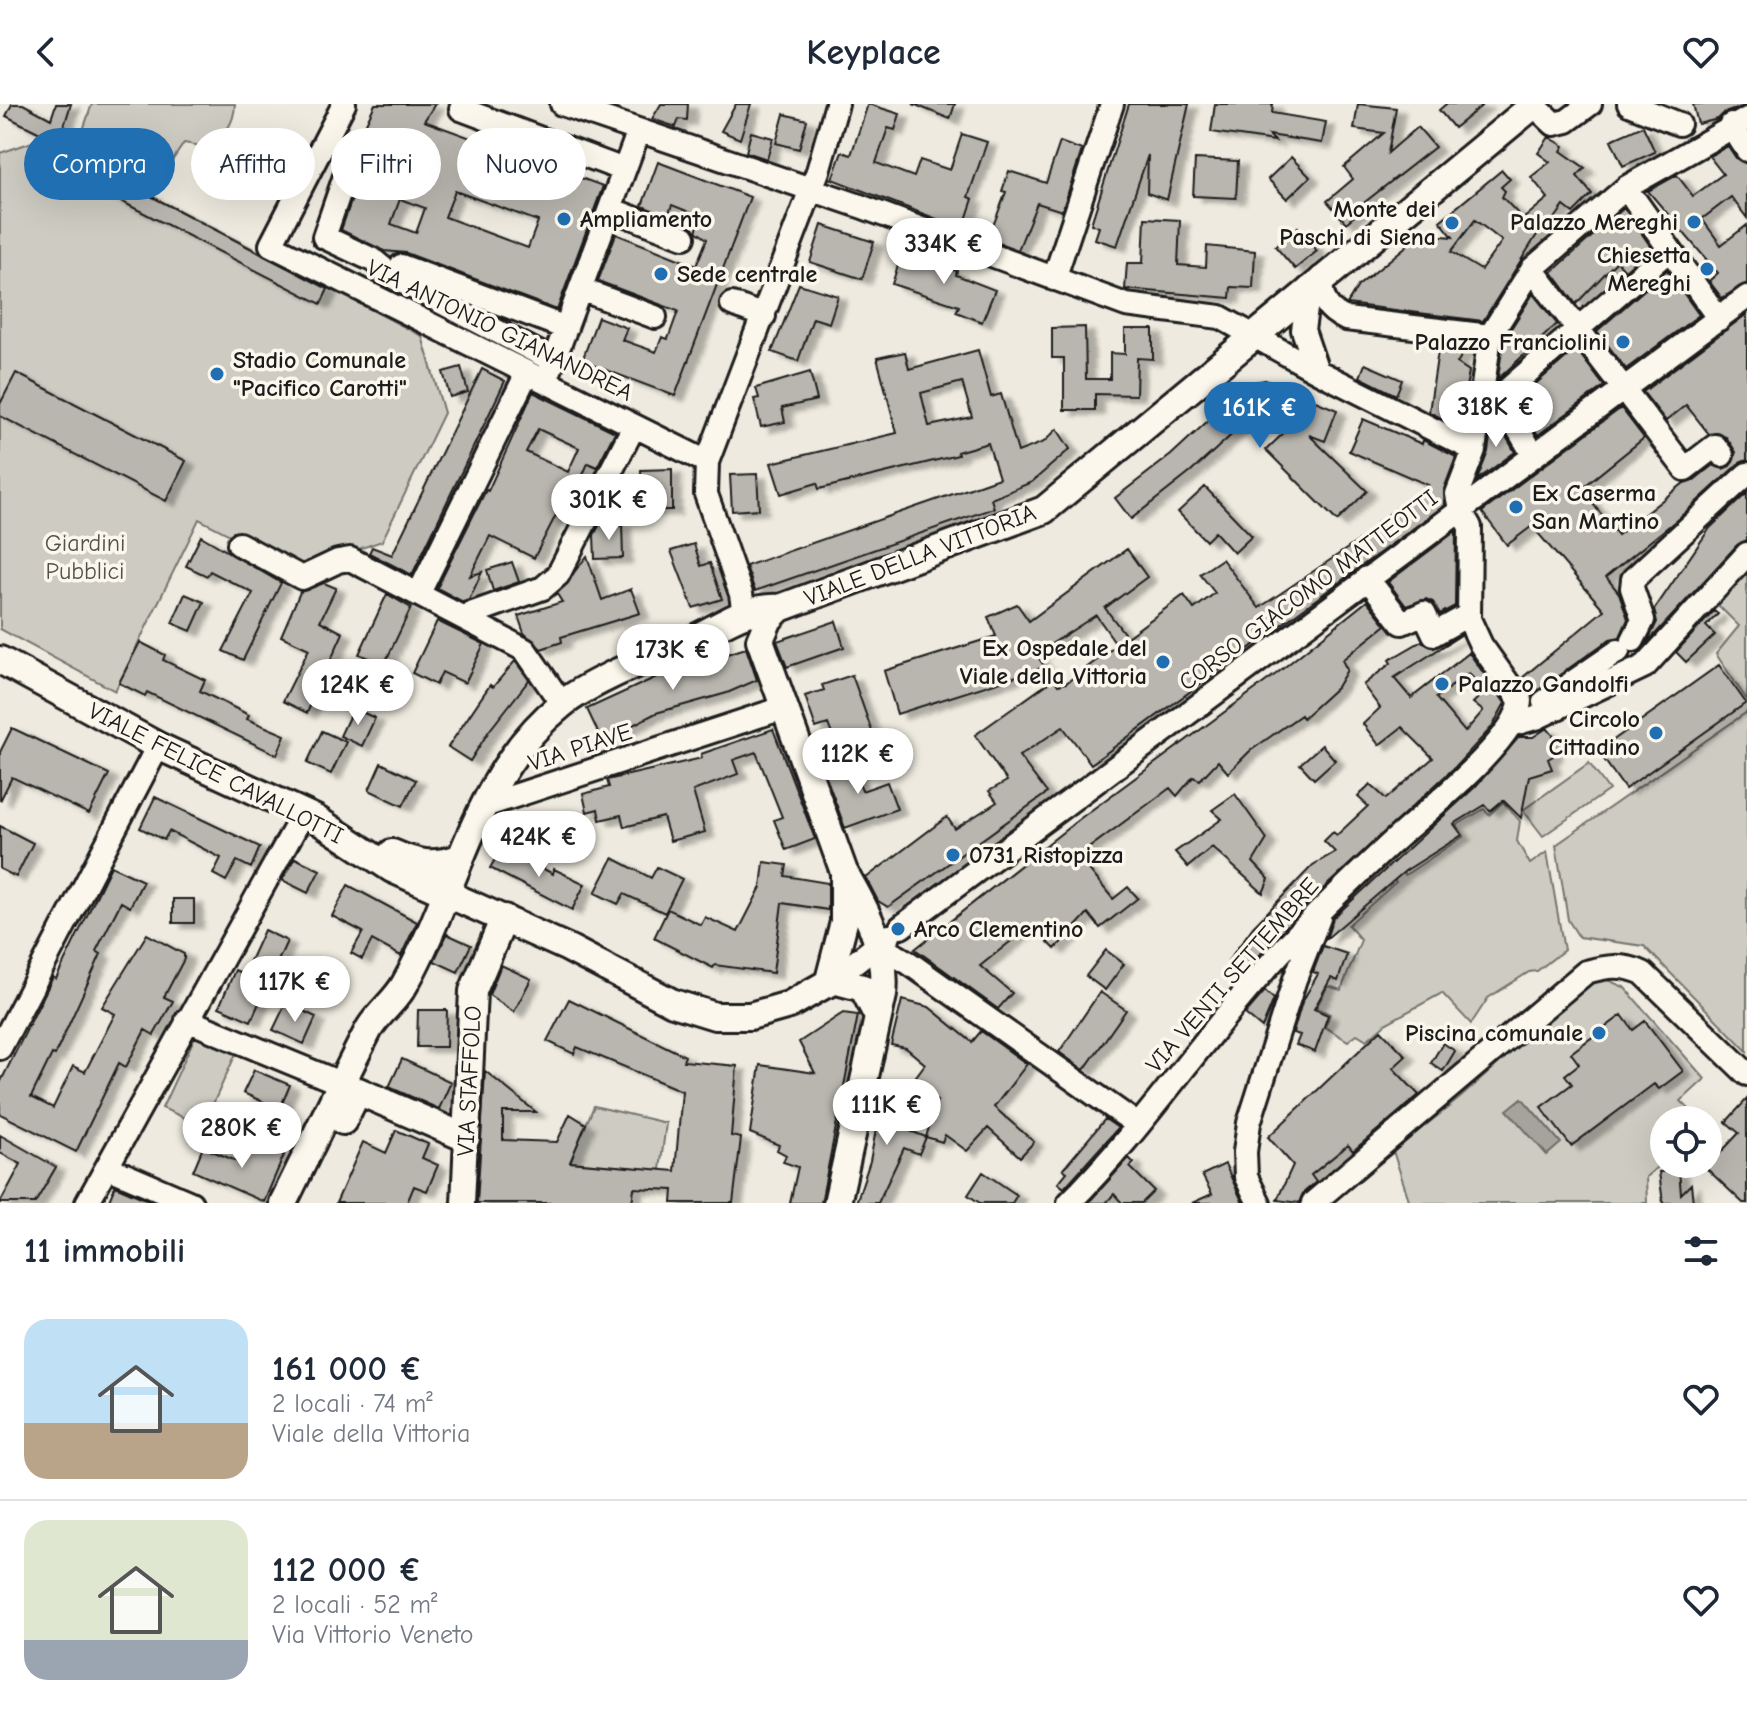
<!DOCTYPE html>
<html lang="it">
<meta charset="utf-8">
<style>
:root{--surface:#fff;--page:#f2f2f3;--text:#1f2937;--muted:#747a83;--line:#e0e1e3;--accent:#1f6fb2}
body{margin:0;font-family:"Comic Neue",sans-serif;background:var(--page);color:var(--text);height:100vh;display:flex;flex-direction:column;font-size:30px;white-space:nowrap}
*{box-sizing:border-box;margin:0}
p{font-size:26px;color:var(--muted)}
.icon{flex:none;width:44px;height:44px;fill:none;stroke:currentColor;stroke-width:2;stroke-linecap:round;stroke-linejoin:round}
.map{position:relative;height:1099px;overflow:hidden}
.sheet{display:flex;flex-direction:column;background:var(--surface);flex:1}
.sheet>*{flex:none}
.top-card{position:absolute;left:24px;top:24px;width:800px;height:72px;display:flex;gap:16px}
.fabs{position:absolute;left:1650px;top:1002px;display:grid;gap:16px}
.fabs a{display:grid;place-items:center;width:72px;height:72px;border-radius:50%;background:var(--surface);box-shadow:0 8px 32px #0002;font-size:40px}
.price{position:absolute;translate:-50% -68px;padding:0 18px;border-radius:28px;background:#fff;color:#222;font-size:26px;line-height:52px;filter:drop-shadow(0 2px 4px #0008)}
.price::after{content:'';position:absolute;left:50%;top:48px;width:24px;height:18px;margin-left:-12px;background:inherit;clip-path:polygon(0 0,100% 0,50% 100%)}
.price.active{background:var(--accent);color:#fff}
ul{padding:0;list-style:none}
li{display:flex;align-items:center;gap:24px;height:200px;padding:0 24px}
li+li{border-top:2px solid var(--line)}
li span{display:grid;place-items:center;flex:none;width:224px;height:160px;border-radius:24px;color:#555}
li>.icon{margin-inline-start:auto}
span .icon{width:96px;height:96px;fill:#fffc;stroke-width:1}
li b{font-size:34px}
h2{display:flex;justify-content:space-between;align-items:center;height:96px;padding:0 24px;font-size:34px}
.pill{padding:0 28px;border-radius:36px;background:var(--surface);box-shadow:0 8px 32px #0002;font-size:28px;line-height:72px}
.pill.active{background:var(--accent);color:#fff}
header{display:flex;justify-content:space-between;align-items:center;height:104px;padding:0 24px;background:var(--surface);font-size:36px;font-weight:800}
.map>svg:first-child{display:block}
</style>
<header><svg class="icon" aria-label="back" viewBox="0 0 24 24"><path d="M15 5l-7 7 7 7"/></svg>Keyplace<svg class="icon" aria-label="heart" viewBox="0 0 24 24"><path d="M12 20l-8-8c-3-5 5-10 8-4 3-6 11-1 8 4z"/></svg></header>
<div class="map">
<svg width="1747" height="1099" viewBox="0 0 1747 1099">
<defs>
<filter id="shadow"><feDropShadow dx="9" dy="5" stdDeviation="2" flood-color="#0004"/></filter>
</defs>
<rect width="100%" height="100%" fill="#eeeadf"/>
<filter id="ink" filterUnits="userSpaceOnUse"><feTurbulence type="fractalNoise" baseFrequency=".0125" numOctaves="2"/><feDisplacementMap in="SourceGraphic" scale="16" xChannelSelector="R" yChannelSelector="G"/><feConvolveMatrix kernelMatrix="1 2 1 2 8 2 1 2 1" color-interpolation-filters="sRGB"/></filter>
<g filter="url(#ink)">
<path fill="#ceccc2" stroke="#75746f" stroke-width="2" d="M92,0H235C234,23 224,30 207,43L184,39L156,81L78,41Z
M41,35L422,232L444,309L382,437L298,466L199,415L115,587L0,525V49Z
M1747,464V596L1716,550L1739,522L1716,499Z
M1747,608V947L1644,842L1579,833L1568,816L1556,741Z
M1589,659L1609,686L1543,732L1523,706Z
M1503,698L1520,717L1517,737L1530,760L1547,748L1564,846L1537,867L1529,868L1488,894L1471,920L1442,889L1385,920L1367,936L1357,930L1348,937L1325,923L1330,910L1316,904L1328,882L1341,886L1361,836L1348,821L1396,778L1382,763L1392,755L1405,771L1464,732L1457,721L1484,705L1489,711Z
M1605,875L1624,883L1705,975L1681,997L1700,1016H1664V1057L1646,1073L1647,1099H1410L1393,1047L1460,994L1587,881Z
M199,924L239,943L203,1022L162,1004Z
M594,1002L666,1019L660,1066L570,1058Z"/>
<path fill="#a6a39d" stroke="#6f6d69" stroke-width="2" d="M1522,994L1561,1039L1547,1051L1507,1006Z"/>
<path fill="#b9b6af" stroke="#1c1c1c" stroke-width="2" fill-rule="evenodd" filter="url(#shadow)" d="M12,0H23L51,15L56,0H71L64,22L72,26L66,42L6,12Z
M375,0H435L424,17L603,82L557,206L406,149L384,147L341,126L359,75L398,89L407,72L413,46L362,28ZM455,87L538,117L528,144L445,113ZM400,95L425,104L416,129L391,120Z
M661,0H688L687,16L679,15L676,23L652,15Z
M736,0H751L740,35L721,27Z
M868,0L900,10L895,26L888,24L876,59L914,73L920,56L950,66L962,30L987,38L968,93L973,95L963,125L832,75L842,48L851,51Z
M913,0H955L950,15Z
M1129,0H1189L1167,96L1147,89L1148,51L1117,142L1095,135L1099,123L1091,120Z
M1215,0H1273L1272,9L1326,18L1322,39L1269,31L1275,37L1211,28Z
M1358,0L1396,4L1388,49L1418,23L1435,43L1365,98L1367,101L1346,119L1327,97L1353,75L1344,63L1384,29L1354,25Z
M1446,0H1484L1454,24L1439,6Z
M1693,0H1747V1L1724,9L1718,15L1698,20Z
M784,10L807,16L799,45L776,39Z
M1643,22L1655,48L1623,62L1611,36Z
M751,28L773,34L767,55L746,48Z
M1549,33L1564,42L1561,47L1585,64L1577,72L1592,90L1573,109L1564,102L1548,124L1543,121L1483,217L1347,200L1358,182L1421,130L1453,133L1440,117L1502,66L1510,75L1501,83L1505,87L1502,93L1523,115L1548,94L1531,73L1550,58L1538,49ZM1475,116L1502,137L1481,166L1451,148Z
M1060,38L1082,46L1062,107L1037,99L1018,146L988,135L1006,88L1002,87L1009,67L1046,79Z
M1728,42L1736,54L1747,60V114L1731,93L1702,115L1721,141L1747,121V179L1722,194L1709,177L1718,169L1648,87L1677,71L1693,92L1723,70L1709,52Z
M1291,53L1310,73L1287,95L1268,75Z
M1195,55L1238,57L1236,94L1193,92Z
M82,56L328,185L321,200L74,73Z
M658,58L750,93L675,292L582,257L598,213L627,224L622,236L656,248L662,233L668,235L678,207L598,177L616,130L696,162L707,135L696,127L702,113L672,101L668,112L642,102Z
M1624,104L1651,143L1625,166L1617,157L1576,200L1552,168Z
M1145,114L1180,116L1178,161L1206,163L1207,142L1255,147L1253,184L1231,183L1230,194L1125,185L1127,159H1143Z
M822,121L874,138L862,175L810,158Z
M1298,123L1317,147L1295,165L1275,142Z
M902,149L957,167L956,171L995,186L982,218L956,208L959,202L892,180Z
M1667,166L1699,211L1626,265L1597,227Z
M799,180L838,192L829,219L813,214L798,257L772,248Z
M1533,190L1557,220L1498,275L1503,237Z
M1747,210V356L1738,360L1679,414L1606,473L1619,489L1628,515L1620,533L1610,535L1533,590L1522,574L1604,506L1532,422L1507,441L1482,408L1621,304L1644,334L1581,385L1618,431L1684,379L1694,376L1713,361L1723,365L1730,362L1736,348L1726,333L1709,330L1686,301L1666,317L1643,288Z
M1085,223L1086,275H1110V249L1125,250V225H1153V255L1137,254L1136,291L1095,290V306H1064V254H1052V224Z
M1439,240L1467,243L1457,259L1469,267L1459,323L1429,308Z
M1576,245L1604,282L1538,331L1517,296Z
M978,246L991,293L1001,290L1018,348L1044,338L1057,325L1070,345L1032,378L991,395L994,404L755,487L746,462L999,374L988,339L957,348L958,351L819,385L817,379L781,390L771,359L897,329L877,254L905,248L909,265ZM962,278L972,313L929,322L921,289Z
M1365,260L1402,276L1396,291L1360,273Z
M461,263L468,288L450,293L443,268Z
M482,265L505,277L412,471L369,449L372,443L392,451Z
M810,268L817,296L782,304L785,318L761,323L754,295L759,294L756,284Z
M16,269L186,357L166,397L0,312V300Z
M1265,276L1337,306L1325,337L1309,331L1367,387L1337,417L1266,346L1296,317L1263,302L1191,368L1131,415L1115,394L1171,351L1249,279Z
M533,288L615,328L597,363L588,359L567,409L559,405L534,454L490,432L470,472L482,468L469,496L463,498L437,484L486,386L488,387ZM538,325L579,344L568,368L526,348Z
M1493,310L1515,348L1477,376L1488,348Z
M1363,315L1422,340L1423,336L1456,353L1444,385L1445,401L1091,660L1063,623L1019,652L1047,689L888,803L878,797L866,774L947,713L955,725L997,698L989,687L1007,677L975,631L1054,575L1058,581L1066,579L1117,541L1096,511L1036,550L1045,563L897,610L884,567L996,532L988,513L1017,500L1029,517L1127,445L1147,473L1105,504L1127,533L1184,491L1194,505L1215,489L1200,470L1222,455L1259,504L1379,423L1377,419L1428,381L1349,347Z
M672,365V406H642L641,366Z
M757,370L759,405L732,407L730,371Z
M1205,383L1252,432L1234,449L1215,428L1206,437L1178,408Z
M1747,389V436L1737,441L1647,539L1657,518L1654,506L1710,424Z
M622,419L623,454L595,455L594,431L600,420Z
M1456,427L1455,502L1440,510L1433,498L1426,495L1406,502L1388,478Z
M201,432L281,479L243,556L223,547L253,489L210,467L207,472L186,462Z
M694,440L701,462L710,459L722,495L693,504L671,447Z
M587,452L602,496L631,485L640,509L561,533L562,538L541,545L524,529L518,512L562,498L557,490Z
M512,458L519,478L493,487L487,466Z
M324,479L336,484L320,517L343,529L307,609L283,597L309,545L281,532L300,488Z
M185,490L204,498L191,527L172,519Z
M387,490L411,504L384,561L359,550Z
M1367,497L1386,521L1342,556L1347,566L1337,583L1303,614L1301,611L1250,647L1228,669L1218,657L1200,676L1193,673L1177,692L1170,684L1078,752L1113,795L1128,783L1138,794L1100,824L1088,809L1055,845L1031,821L980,862L1012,889L998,905L915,845L1078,716L1276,570Z
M1714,507L1718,510L1706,522L1715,531L1686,558L1676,548Z
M437,517L484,540L465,579L442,568L436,581L412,569Z
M836,517L844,543L787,563L777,537Z
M1461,531L1394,574L1411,594L1469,549L1505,599L1492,623L1455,663L1310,797L1242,870L1228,857L1253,823L1313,761L1335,748L1324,737L1333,728L1337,731L1368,702L1358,693L1370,680L1386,695L1433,654L1402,623L1379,641L1363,620L1380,604L1363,581L1391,559L1389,556L1422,537L1434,544ZM1469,569L1484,588L1473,599L1483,607L1465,628L1436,594Z
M140,538L165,551L163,556L205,576L200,587L249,611L247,615L285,631L277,651L147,588L145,592L119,579Z
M746,544L757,576L727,589L656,609L602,637L587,605L663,570Z
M515,557L529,576L489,627L470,657L448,643L490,581L493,583Z
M1719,561L1746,599L1625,685L1598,647Z
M852,571L874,633L869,640L848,644L842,630L833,633L828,620L816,624L805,592L824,586L822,581Z
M353,604L375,614L362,642L340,632Z
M12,624L109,670L89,710L12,673L0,697V648Z
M1547,624L1553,631V652L1548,655L1552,665L1529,672L1521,714L1503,696L1490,707L1485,701L1454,720L1462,731L1405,767L1326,835L1333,814L1475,683L1519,633H1533Z
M773,625L815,735L786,746L774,716L782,713L756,648L733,656L738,670L693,687L705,728L670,737L663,713L624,723L621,711L600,716L598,705L587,708L583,690L609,683L607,676L702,654L701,650Z
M322,627L346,638L331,670L307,659Z
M1322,641L1335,656L1314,675L1300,660Z
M851,657L862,687L887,678L897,705L845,724L824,667Z
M381,659L416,676L403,702L369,686Z
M1235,690L1267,735L1253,758L1269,775L1263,789L1212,743L1188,763L1175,748L1222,715L1212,706Z
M155,693L260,743L251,764L237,757L226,777L213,770L221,754L169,727L164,736L140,724Z
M0,722L33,739L16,773L0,765Z
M502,743L553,770L554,765L585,780L572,806L490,764Z
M295,754L320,766L308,789L282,776Z
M613,754L651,774L657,763L682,775L665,809L624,790L618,800L595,789Z
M764,758L787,761L785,772L828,779V806L782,799L773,869L715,861L713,864L654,834L668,805L701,821L705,813L738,828L761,783Z
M111,762L143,777L130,803L121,798L96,847L101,850L55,951L52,950L31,993L53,1004L73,962L85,968L115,910L102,903L147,830L184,850V855L164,893L173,897L154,931L145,926L126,963L119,959L76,1048L0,1010V979L53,873L56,875Z
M348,781L417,818L401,852L372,836L362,855L351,849L363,828L332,812Z
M173,795H194V819H173Z
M264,826L287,837L251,917L219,903L235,866L244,870Z
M447,830L471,841L458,868L434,857Z
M1323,842L1347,850L1338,877L1331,874L1314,905L1328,911L1315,948L1296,941L1300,931L1293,929L1302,898L1318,870L1313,868Z
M1106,846L1124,860L1105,886L1086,872Z
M501,861L531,875L514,908L489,891Z
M1265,887L1274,895L1262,924L1245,910Z
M1100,888L1126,906L1084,966L1059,948Z
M569,895L685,952L683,957L737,962L731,1032L741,1034L733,1099H672L673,1086L634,1084L632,1099H477L485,967L536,1008H503V1036L557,1038L570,1010L586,1020L570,1058L675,1067L682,987L577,943L574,950L547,937Z
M902,896L929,903L972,938L981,927L1027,960L994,1003L1034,1038L1020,1053L988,1024L967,1047L945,1031L942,1038L926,1033L937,997L911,979L925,960L906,944L891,941Z
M286,899L316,913L304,940L273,926Z
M418,906H447L446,943H417Z
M843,909L858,911L821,1099H790L798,1063L783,1058L786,1051L777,1046L779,1041L750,1029L760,961L815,969L799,938Z
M1622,911L1633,926L1645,917L1683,967L1659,985L1654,980L1571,1042L1541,1003L1572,980L1565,971L1579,960L1571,949Z
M1381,926L1406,952L1393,964L1419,991L1353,1047L1348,1041L1311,1071L1316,1078L1303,1089L1299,1099L1277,1096L1293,1061L1268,1033Z
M1443,939L1455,947L1443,967L1431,959Z
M402,955L451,978L439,1005L389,983Z
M254,966L290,981L275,1016L261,1010L266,999L243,989Z
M884,984L904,988L898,1022L926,1033L919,1050L904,1044L878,1099H856L870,1057Z
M1747,995V1099H1743L1706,1064L1739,1029L1726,1018Z
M1105,1015L1118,1024L1064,1084L1058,1079L1067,1068L1063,1065Z
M396,1026L428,1040L422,1054L438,1061L427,1087L414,1082L407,1099H336L363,1038L386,1049Z
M0,1031L56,1063L35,1099H0L21,1060L0,1049Z
M251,1037L284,1051L264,1098L193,1067L203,1043L241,1059Z
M1129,1054L1134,1059L1130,1063L1154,1087L1142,1099H1122L1114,1090L1106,1099H1088Z
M1225,1060L1243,1099H1192L1212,1090L1202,1071Z
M1679,1066L1681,1090L1691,1080L1693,1099H1663L1659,1068Z
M983,1068L1017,1091L1012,1099H980L968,1091Z
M115,1082L155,1099H108Z"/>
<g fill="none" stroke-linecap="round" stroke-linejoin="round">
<g stroke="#1c1c1c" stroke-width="28">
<path id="minor" d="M344,0L271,141L707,358
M562,0L860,102L1126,201L1220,213L1317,267L1474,346
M1629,0L1679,20
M1534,1L1554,20L1567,17L1590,0
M461,5L624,66
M1731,21L1747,46
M341,44L394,67
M353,49L324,133L373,156L395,174L554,257
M1632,92L1719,215
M610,105L684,133
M1532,165L1685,365L1715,342L1722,351
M396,172L401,162L566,224
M1321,174C1321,196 1327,206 1346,215L1490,232
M1054,175L1112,0
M1309,184L1303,226L1317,267
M580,185L655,213
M732,200L764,212
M549,269L638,29
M1533,350L1499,293L1669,146
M239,440L302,474L338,457L350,455L525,546L562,600
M1367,474L1402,519L1424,509L1434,530L1468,511
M419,489L527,269
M744,510L741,490L706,390L707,358L818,67L837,0
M462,513L543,484L558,471L634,322
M1633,536L1643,516L1632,484L1633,475L1747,370
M1544,598L1618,547
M1514,620L1536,614L1645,562L1747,450
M484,702L783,604
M901,823L1747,193
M878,841L909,859L1138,1021
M833,876L889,832
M187,916L357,986
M0,944L158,642
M107,1063L191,1099
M87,1099L304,708
M463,1099L466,1034
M1069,1099C1138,1030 1192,949 1256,876C1297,828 1342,785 1388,742C1418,714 1520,634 1520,596L1481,541L1469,515L1470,423L1460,405L1457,390L1474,346L1490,232L1532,165L1627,83L1747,15
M1259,1099L1246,1073L1245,1048L1249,1019L1295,875L1319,814
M1313,1099L1586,868C1607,862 1622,860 1643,869L1747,970"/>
</g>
<g stroke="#1c1c1c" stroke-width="32">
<path id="major" d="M780,504L769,515L760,536L844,768C866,805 888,847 883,891L837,1099
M0,556L158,642L316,715L392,765L568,844L673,899L715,912H750L789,901L833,876L863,884L876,909
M392,749C417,760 432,763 459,754
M828,880L844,818V770
M343,1017L358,987L466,1034L473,887L504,814
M283,1099C312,1041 339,982 369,925C379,908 397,896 406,878C457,786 475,670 561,601C590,577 655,552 691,536C720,523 747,501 780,504L1044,406L1535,0"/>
</g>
<use href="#minor" stroke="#fbf7ec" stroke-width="22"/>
<use href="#major" stroke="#fbf7ec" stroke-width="26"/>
</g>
</g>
<g fill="#1f6fb2" stroke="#fbf7ec" stroke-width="3">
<circle cx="564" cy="115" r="8"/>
<circle cx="1694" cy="118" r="8"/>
<circle cx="1452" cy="119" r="8"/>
<circle cx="1707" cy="165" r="8"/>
<circle cx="661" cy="170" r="8"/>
<circle cx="1623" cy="238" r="8"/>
<circle cx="217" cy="270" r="8"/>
<circle cx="1516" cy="403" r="8"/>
<circle cx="1163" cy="558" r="8"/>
<circle cx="1442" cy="580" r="8"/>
<circle cx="1656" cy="629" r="8"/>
<circle cx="953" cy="751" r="8"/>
<circle cx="898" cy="825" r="8"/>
<circle cx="1599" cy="929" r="8"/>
</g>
<g text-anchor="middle" stroke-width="7" stroke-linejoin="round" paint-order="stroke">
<g font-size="24" font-weight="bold" fill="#1c1c1c" stroke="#fbf7ec" text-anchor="end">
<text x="1436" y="113">Monte dei<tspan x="1436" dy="28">Paschi di Siena</tspan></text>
<text x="580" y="123" text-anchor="start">Ampliamento</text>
<text x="1678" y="126">Palazzo Mereghi</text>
<text x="1691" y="159">Chiesetta<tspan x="1691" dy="28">Mereghi</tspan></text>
<text x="677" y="178" text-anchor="start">Sede centrale</text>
<text x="1607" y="246">Palazzo Franciolini</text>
<text x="233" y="264" text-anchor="start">Stadio Comunale<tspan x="233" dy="28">"Pacifico Carotti"</tspan></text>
<text x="1532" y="397" text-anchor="start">Ex Caserma<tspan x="1532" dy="28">San Martino</tspan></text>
<text x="1147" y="552">Ex Ospedale del<tspan x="1147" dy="28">Viale della Vittoria</tspan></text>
<text x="1458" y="588" text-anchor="start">Palazzo Gandolfi</text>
<text x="1640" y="623">Circolo<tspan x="1640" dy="28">Cittadino</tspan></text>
<text x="969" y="759" text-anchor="start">0731 Ristopizza</text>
<text x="914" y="833" text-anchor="start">Arco Clementino</text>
<text x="1583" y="937">Piscina comunale</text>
</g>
<g font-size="24" fill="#1c1c1c" stroke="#fbf7ec">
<text transform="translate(500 226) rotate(26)" y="8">VIA ANTONIO GIANANDREA</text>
<text transform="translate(920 451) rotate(-21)" y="8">VIALE DELLA VITTORIA</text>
<text transform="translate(1308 486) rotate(-37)" y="8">CORSO GIACOMO MATTEOTTI</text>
<text transform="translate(580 643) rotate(-18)" y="8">VIA PIAVE</text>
<text transform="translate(216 669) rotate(27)" y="8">VIALE FELICE CAVALLOTTI</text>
<text transform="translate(1232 871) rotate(-49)" y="8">VIA VENTI SETTEMBRE</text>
<text transform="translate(469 977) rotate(-87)" y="8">VIA STAFFOLO</text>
</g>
<g font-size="24" fill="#51514e" stroke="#fbf7ec">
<text x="85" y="447">Giardini<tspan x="85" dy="28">Pubblici</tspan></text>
</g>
</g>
</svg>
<div class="fabs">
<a><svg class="icon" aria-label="locate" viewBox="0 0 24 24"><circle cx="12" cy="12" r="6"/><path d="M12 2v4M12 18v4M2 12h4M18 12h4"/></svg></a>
</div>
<b class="price" style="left:944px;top:182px">334K €</b>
<b class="price" style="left:1496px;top:345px">318K €</b>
<b class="price active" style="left:1260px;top:346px">161K €</b>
<b class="price" style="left:609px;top:438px">301K €</b>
<b class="price" style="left:673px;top:588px">173K €</b>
<b class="price" style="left:358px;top:623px">124K €</b>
<b class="price" style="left:858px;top:692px">112K €</b>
<b class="price" style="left:539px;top:775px">424K €</b>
<b class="price" style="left:295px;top:920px">117K €</b>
<b class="price" style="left:887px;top:1043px">111K €</b>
<b class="price" style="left:242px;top:1066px">280K €</b>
<div class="top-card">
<a class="pill active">Compra</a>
<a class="pill">Affitta</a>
<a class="pill">Filtri</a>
<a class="pill">Nuovo</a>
</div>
</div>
<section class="sheet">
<h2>11 immobili<svg class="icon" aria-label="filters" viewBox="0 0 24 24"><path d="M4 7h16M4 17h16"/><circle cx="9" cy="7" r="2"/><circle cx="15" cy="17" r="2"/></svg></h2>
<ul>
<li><span style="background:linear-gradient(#bfe0f5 65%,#b9a48a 0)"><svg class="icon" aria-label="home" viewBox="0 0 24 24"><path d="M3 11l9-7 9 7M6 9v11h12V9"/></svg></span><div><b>161 000 €</b><p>2 locali · 74 m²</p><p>Viale della Vittoria</p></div><svg class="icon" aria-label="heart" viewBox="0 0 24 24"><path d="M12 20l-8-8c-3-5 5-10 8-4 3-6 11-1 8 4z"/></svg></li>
<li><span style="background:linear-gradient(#dfe7d0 75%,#9aa5b1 0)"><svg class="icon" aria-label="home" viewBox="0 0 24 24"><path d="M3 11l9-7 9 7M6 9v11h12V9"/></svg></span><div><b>112 000 €</b><p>2 locali · 52 m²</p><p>Via Vittorio Veneto</p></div><svg class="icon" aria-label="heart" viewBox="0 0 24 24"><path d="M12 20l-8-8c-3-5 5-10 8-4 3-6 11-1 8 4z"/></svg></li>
</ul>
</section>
